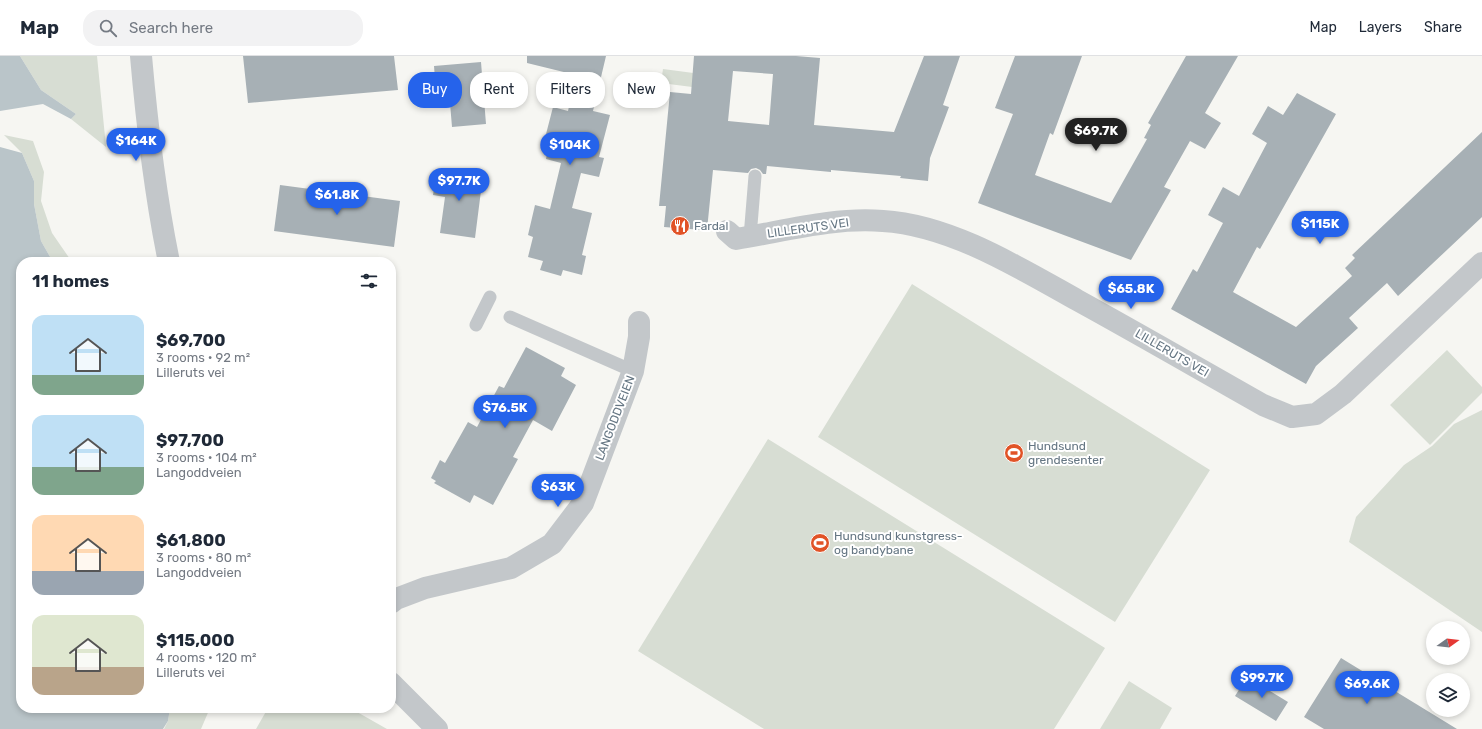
<!DOCTYPE html>
<meta charset="utf-8">
<style>
:root{--surface:#fff;--page:#f2f2f3;--text:#1f2937;--muted:#747a83;--line:#e0e1e3;--accent:#2563eb}
body{margin:0;font-family:Rubik,sans-serif;background:var(--page);color:var(--text);height:100vh;display:flex;flex-direction:column;font-size:15px;white-space:nowrap}
*{box-sizing:border-box;margin:0}
p{font-size:13px;color:var(--muted)}
.icon{flex:none;width:22px;height:22px;fill:none;stroke:currentColor;stroke-width:2;stroke-linecap:round;stroke-linejoin:round}
.map{position:relative;flex:1;overflow:hidden}
.sheet{position:absolute;left:16px;top:201px;width:380px;height:456px;display:flex;flex-direction:column;background:var(--surface);border-radius:16px;box-shadow:0 2px 6px #0003}
.sheet>*{flex:none}
.top-card{position:absolute;left:408px;top:16px;width:380px;height:36px;display:flex;gap:8px}
.needle{width:26px;rotate:75deg}
.fabs{position:absolute;left:1426px;top:565px;display:grid;gap:8px}
.fabs a{display:grid;place-items:center;width:44px;height:44px;border-radius:50%;background:var(--surface);box-shadow:0 2px 6px #0003;font-size:20px}
.price{position:absolute;translate:-50% -34px;padding:0 9px;border-radius:14px;background:var(--accent);color:#fff;font-size:13px;line-height:26px;filter:drop-shadow(0 1px 2px #0008)}
.price::after{content:'';position:absolute;left:50%;top:24px;width:12px;height:9px;margin-left:-6px;background:inherit;clip-path:polygon(0 0,100% 0,50% 100%)}
.price.on{background:#222;color:#fff}
ul{padding:0;list-style:none}
li{display:flex;align-items:center;gap:12px;height:100px;padding:0 16px}
li span{display:grid;place-items:center;flex:none;width:112px;height:80px;border-radius:12px;color:#555}
li>.icon{margin-inline-start:auto}
span .icon{width:48px;height:48px;fill:#fffc;stroke-width:1}
li b{font-size:17px}
h2{display:flex;justify-content:space-between;align-items:center;height:48px;padding:0 16px;font-size:17px}
.tag{padding:0 14px;border-radius:16px;background:var(--surface);box-shadow:0 2px 6px #0003;font-size:14px;line-height:36px}
.tag.on{background:var(--accent);color:#fff}
header{display:flex;align-items:center;gap:24px;box-sizing:border-box;height:56px;padding:0 20px;background:var(--surface);border-bottom:1px solid var(--line)}
header strong{font-size:19px}
nav{display:flex;gap:22px;margin-inline-start:auto;font-size:14px}
.search{width:280px;height:36px;background:var(--page);display:flex;align-items:center;gap:10px;box-sizing:border-box;padding:0 14px;border-radius:16px;color:var(--muted);font-size:15px}
.map>svg:first-child{display:block}
</style>
<header>
<strong>Map</strong>
<div class="search"><svg class="icon" aria-label="search" viewBox="0 0 24 24"><circle cx="10" cy="10" r="6"/><path d="M15 15l6 6"/></svg>Search here</div>
<nav><a>Map</a><a>Layers</a><a>Share</a></nav>
</header>
<div class="map">
<svg width="1482" height="673" viewBox="0 0 1482 673">
<rect width="100%" height="100%" fill="#f6f6f2"/>
<path fill="#d7ddd3" d="M20,0H97L106,91L71,63L76,58L41,34Z
M663,13L701,18L700,32L661,27Z
M4,79L33,85L44,116L41,145L52,177L72,206H53L41,185L34,148V125L22,97Z
M912,228L1210,414L1115,566L818,381Z
M1447,294L1482,331V337L1430,389L1390,349Z
M1482,354V576L1349,486L1356,461L1404,409L1432,390L1454,368Z
M768,383L1105,592L1054,673H764L638,595Z
M1129,625L1172,652L1160,673H1100Z
M170,652H210L201,673H164L168,665Z
M268,652H350L387,673H256Z"/>
<path fill="#bac5c9" d="M0,0H20L41,34L76,58L71,63L43,48L0,55Z
M0,91L22,97L34,125V148L41,185L53,206H21V652H170L168,665L163,673H0Z"/>
<path fill="#a7b0b5" fill-rule="evenodd" d="M243,0H394L398,34L248,47Z
M527,0H606L593,55L610,59L599,101L604,102L599,121L581,117L572,152L592,157L582,199L586,200L582,219L563,214L561,220L540,214L543,205L528,201L533,181L528,179L535,149L550,153L561,107L546,103L550,83L545,82L553,51L568,55L576,19L527,7Z
M694,0H796L820,2L814,69L894,76L924,0H960L943,49L949,51L930,102L928,125L900,122L901,120L831,114V116L767,110L766,118H763L760,114L756,112L751,113L748,117L713,114L707,174L702,173V174L664,171L666,150H659L670,36L691,38ZM733,15L773,18L769,69L728,65Z
M1015,0H1082L1053,79L1050,77L1035,119L1111,147L1147,83L1144,82L1151,69L1148,67L1186,0H1238L1205,57L1221,67L1205,93L1190,85L1164,131L1171,134L1131,204L978,147L1013,58L995,52Z
M481,6L486,68L452,71L449,35L436,36L434,10Z
M1297,37L1336,58L1260,193L1257,191L1233,236L1296,271L1352,220L1345,212L1355,202L1352,199L1482,76V161L1398,240L1387,227L1349,262L1358,272L1316,310L1306,328L1171,253L1193,213L1197,216L1223,167L1208,159L1223,131L1239,140L1267,87L1252,78L1268,50L1283,59Z
M437,113L483,119L475,182L440,177L445,141L433,139Z
M280,129L400,145L394,191L274,175Z
M526,291L565,312L561,320L576,329L552,375L533,364L513,401L518,403L493,449L474,439L470,447L434,427L436,425L431,422L440,404L445,407L468,366L477,371L499,330L504,332Z
M1341,602L1457,673H1324L1304,661Z
M1247,621L1288,646L1276,665L1235,640Z"/>
<g fill="none" stroke-linecap="round" stroke-linejoin="round">
<path stroke="#c3c7ca" stroke-width="13" d="M750,181L755,120
M510,261L633,315
M476,269L490,241"/>
<path stroke="#c3c7ca" stroke-width="22" d="M141,0C147,69 155,138 169,206
M727,175L736,183C785,175 833,161 883,165C950,169 1018,211 1077,244C1139,278 1201,314 1263,349L1292,361L1316,358L1343,338L1482,207
M391,547L396,543L425,532L511,512L552,488L583,447L633,315L639,281V266
M391,627L437,673"/>
</g>
<defs>
<g id="restaurant-disc" transform="scale(1)"><circle r="9.5" fill="#e15327" stroke="#fff"/><path d="M-5-6h1v4h1v-4h1v4h1v-4h1v5L-1.5 .5V6h-2V.5L-5-1ZM5-6V6H3V1.5H1.5Q1.5-4 5-6Z" fill="#fff"/></g>
<g id="stadium-disc" transform="scale(1)"><circle r="9.5" fill="#e15327" stroke="#fff"/><path d="M0-5a6.5 5 0 1 0 0 10a6.5 5 0 1 0 0-10ZM-3.5-1.8h7v3.6h-7Z" fill="#fff"/></g>
</defs>
<g fill-rule="evenodd">
<use href="#restaurant-disc" x="680" y="170"/>
<use href="#stadium-disc" x="1014" y="397"/>
<use href="#stadium-disc" x="820" y="487"/>
</g>
<g text-anchor="middle" stroke-width="4" stroke-linejoin="round" paint-order="stroke">
<g font-size="12" fill="#657683" stroke="#fff" text-anchor="start">
<text x="694" y="174">Fardal</text>
<text x="1028" y="394">Hundsund<tspan x="1028" dy="14">grendesenter</tspan></text>
<text x="834" y="484">Hundsund kunstgress-<tspan x="834" dy="14">og bandybane</tspan></text>
</g>
<g font-size="12" fill="#657683" stroke="#fff">
<text transform="translate(808 172) rotate(-8)" y="4">LILLERUTS VEI</text>
<text transform="translate(1172 297) rotate(30)" y="4">LILLERUTS VEI</text>
<text transform="translate(615 362) rotate(-69)" y="4">LANGODDVEIEN</text>
</g>
</g>
</svg>
<div class="fabs">
<a><svg class="needle" viewBox="-14 -14 28 28"><path d="M0-13l5 13h-10z" fill="#e53935"/><path d="M0 13l5-13h-10z" fill="#747a83"/></svg></a>
<a><svg class="icon" aria-label="layers" viewBox="0 0 24 24"><path d="M12 4l9 5-9 5-9-5zM3 14l9 5 9-5"/></svg></a>
</div>
<b class="price on" style="left:1096px;top:96px">$69.7K</b>
<b class="price" style="left:136px;top:106px">$164K</b>
<b class="price" style="left:570px;top:110px">$104K</b>
<b class="price" style="left:459px;top:146px">$97.7K</b>
<b class="price" style="left:337px;top:160px">$61.8K</b>
<b class="price" style="left:1320px;top:189px">$115K</b>
<b class="price" style="left:1131px;top:254px">$65.8K</b>
<b class="price" style="left:505px;top:373px">$76.5K</b>
<b class="price" style="left:558px;top:452px">$63K</b>
<b class="price" style="left:1262px;top:643px">$99.7K</b>
<b class="price" style="left:1367px;top:649px">$69.6K</b>
<div class="top-card">
<a class="tag on">Buy</a>
<a class="tag">Rent</a>
<a class="tag">Filters</a>
<a class="tag">New</a>
</div>
<section class="sheet">
<h2>11 homes<svg class="icon" aria-label="filters" viewBox="0 0 24 24"><path d="M4 7h16M4 17h16"/><circle cx="9" cy="7" r="2"/><circle cx="15" cy="17" r="2"/></svg></h2>
<ul>
<li><span style="background:linear-gradient(#bfe0f5 75%,#7fa58c 0)"><svg class="icon" aria-label="home" viewBox="0 0 24 24"><path d="M3 11l9-7 9 7M6 9v11h12V9"/></svg></span><div><b>$69,700</b><p>3 rooms · 92 m²</p><p>Lilleruts vei</p></div></li>
<li><span style="background:linear-gradient(#bfe0f5 65%,#7fa58c 0)"><svg class="icon" aria-label="home" viewBox="0 0 24 24"><path d="M3 11l9-7 9 7M6 9v11h12V9"/></svg></span><div><b>$97,700</b><p>3 rooms · 104 m²</p><p>Langoddveien</p></div></li>
<li><span style="background:linear-gradient(#ffd9b3 70%,#9aa5b1 0)"><svg class="icon" aria-label="home" viewBox="0 0 24 24"><path d="M3 11l9-7 9 7M6 9v11h12V9"/></svg></span><div><b>$61,800</b><p>3 rooms · 80 m²</p><p>Langoddveien</p></div></li>
<li><span style="background:linear-gradient(#dfe7d0 65%,#b9a48a 0)"><svg class="icon" aria-label="home" viewBox="0 0 24 24"><path d="M3 11l9-7 9 7M6 9v11h12V9"/></svg></span><div><b>$115,000</b><p>4 rooms · 120 m²</p><p>Lilleruts vei</p></div></li>
</ul>
</section>
</div>
